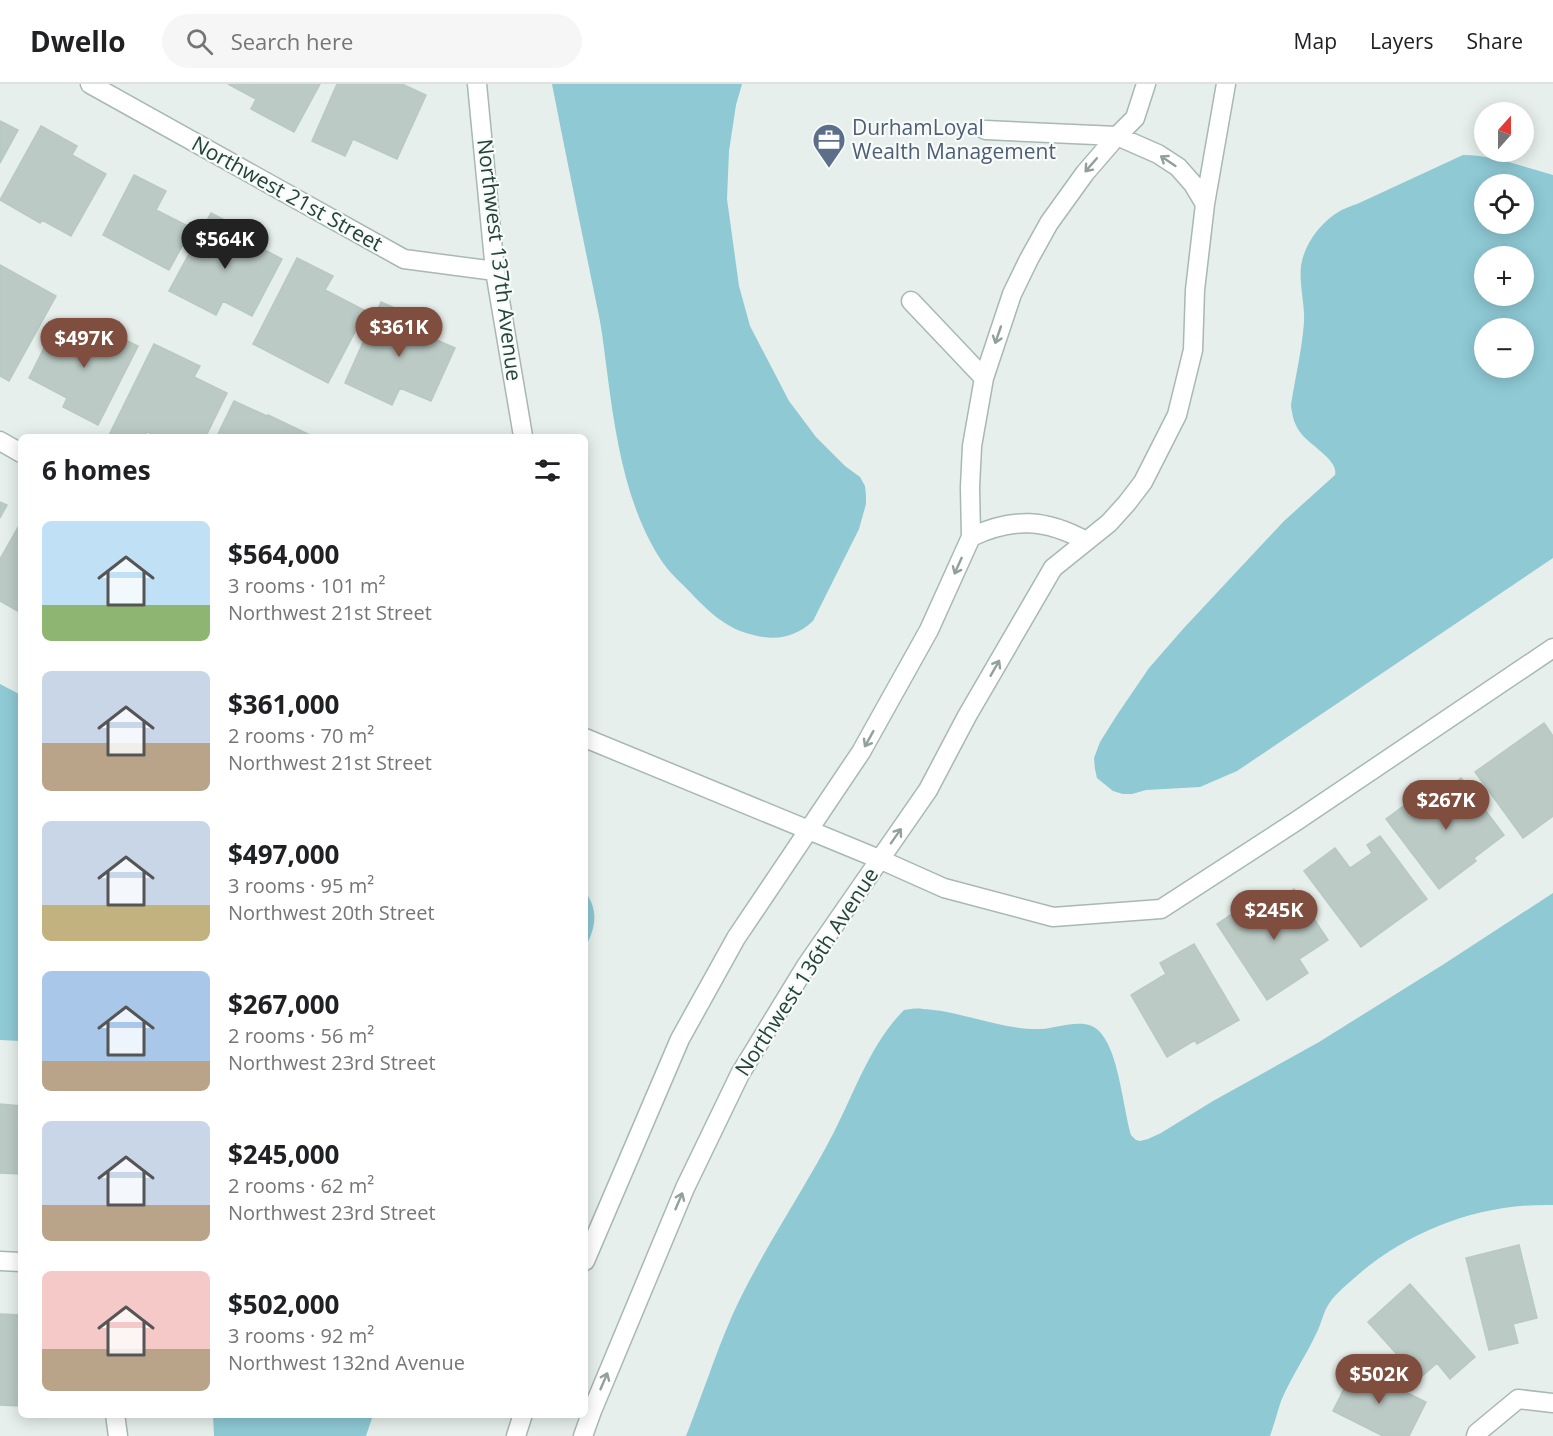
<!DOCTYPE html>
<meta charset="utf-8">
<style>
:root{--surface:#fff;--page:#f6f6f6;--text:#202124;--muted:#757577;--line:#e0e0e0;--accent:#7f4e3f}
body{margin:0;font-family:"Open Sans",sans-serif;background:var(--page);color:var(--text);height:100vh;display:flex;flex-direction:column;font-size:22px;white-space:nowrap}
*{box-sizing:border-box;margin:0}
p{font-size:20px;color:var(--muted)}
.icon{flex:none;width:33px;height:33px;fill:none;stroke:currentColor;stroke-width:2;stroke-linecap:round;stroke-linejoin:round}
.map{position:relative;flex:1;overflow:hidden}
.drawer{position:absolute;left:18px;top:350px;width:570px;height:984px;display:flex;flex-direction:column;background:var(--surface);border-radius:9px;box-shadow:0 3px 15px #0003}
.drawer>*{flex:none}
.needle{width:39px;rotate:21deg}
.tools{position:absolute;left:1474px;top:18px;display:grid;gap:12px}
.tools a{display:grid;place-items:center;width:60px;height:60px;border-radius:50%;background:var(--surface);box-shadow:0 3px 15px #0003;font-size:30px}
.price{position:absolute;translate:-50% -51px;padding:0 14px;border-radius:21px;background:var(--accent);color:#fff;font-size:20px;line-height:39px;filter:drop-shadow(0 2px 3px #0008)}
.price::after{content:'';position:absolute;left:50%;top:36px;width:18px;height:14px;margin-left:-9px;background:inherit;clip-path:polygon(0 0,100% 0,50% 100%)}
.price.active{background:#222;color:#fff}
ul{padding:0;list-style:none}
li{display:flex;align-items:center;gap:18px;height:150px;padding:0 24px}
li span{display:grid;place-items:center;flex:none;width:168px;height:120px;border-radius:9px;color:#555}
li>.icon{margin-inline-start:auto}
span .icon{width:72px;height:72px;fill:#fffc;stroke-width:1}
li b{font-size:26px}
h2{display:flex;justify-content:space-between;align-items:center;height:72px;padding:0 24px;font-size:26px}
header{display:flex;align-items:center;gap:36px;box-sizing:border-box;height:84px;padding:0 30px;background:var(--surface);border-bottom:2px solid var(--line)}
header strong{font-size:28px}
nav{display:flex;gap:33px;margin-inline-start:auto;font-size:21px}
.search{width:420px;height:54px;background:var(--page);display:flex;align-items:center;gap:15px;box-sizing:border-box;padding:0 21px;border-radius:33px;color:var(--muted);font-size:22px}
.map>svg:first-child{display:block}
</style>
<header>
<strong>Dwello</strong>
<div class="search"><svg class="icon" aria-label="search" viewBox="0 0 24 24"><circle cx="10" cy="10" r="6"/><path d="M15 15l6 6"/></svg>Search here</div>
<nav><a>Map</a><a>Layers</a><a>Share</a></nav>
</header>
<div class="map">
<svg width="1553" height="1352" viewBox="0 0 1553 1352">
<rect width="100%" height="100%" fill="#e6efeb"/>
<path fill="#8ec9d4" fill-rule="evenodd" d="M552,0H742L736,21L729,67L727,115L739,202L750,242L789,317L816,353L845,382L860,393L865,402L866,411V420L859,445L813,537C792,556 772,557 746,549C723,542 705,524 688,506C679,497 668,487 661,476C627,424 616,356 608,295C605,274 603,252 599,232C583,154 567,77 552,0Z
M1463,71C1494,71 1523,83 1553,91V474L1237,687L1200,703L1146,706L1132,710H1123L1113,707L1097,694L1095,685L1094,674L1100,658L1117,631L1149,584L1183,545L1284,437L1335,391C1339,376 1309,361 1300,348C1294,340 1292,331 1291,321C1295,294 1302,266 1304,238C1305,220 1299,201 1301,182C1304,160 1321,138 1340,127C1345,124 1351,122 1357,120ZM1524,100V140H1485V100ZM1485,172H1524V212H1485ZM1524,244V284H1485V244Z
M0,600L21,611V957L0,956Z
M585,807C599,827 596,843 585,864Z
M1553,809V1121C1480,1119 1406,1147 1352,1196C1343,1204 1333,1212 1327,1223C1323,1230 1321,1240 1317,1248C1306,1272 1291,1293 1281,1317C1277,1329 1274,1341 1270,1352H686C702,1312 715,1271 732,1232C761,1168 802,1110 834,1048C855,1007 871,959 904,926C910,925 917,924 923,925C962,927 1000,946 1041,945C1058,944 1084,933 1098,946C1119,965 1123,1025 1131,1051L1136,1056L1140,1057L1148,1055L1161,1049L1213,1017L1319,958L1444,880Z
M213,1331V1330L373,1331L366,1352H214Z"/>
<path fill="#bbcac4" stroke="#b8c9c2" stroke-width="1.5" d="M228,0H320L294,48L251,25L256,15Z
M337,0H402L426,11L397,75L353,55L345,72L312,57Z
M0,37L18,46L0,79Z
M41,42L77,62L72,71L106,90L71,152L42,136L40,139L0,116Z
M134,91L166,107L156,126L192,144L169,186L103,151Z
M211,129L249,149L242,163L259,172L263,165L282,175L252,232L223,217L216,231L169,207Z
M297,174L333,192L325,206L366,227L328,299L253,260Z
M0,181L56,212L9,297L0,292Z
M381,218L422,236L418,248L455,264L431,317L400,304L392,321L345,299Z
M93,240L138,262L98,341L63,323L67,314L29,294L55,242L85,257Z
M154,260L200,282L194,293L227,309L206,352H157L147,348L145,352H118L110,349Z
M234,317L267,332L268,331L312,352H217Z
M0,418L7,421L0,434Z
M21,438V529L0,517V475Z
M1544,639L1553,652V732L1523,754L1475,688Z
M1461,694L1504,751L1474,774L1476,777L1439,805L1386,735L1424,707L1431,717Z
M1380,752L1427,815L1361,863L1304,787L1335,764L1350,784L1372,769L1367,761Z
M1294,805L1328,856L1299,875L1308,889L1267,916L1217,840L1253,816L1261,828Z
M1194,860L1239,936L1197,960L1195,956L1167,973L1131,911L1166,890L1160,879Z
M0,1020L21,1022V1090L0,1089Z
M1519,1161L1537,1234L1513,1240L1518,1259L1489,1266L1466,1174Z
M1410,1200L1475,1273L1450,1295L1437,1279L1419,1295L1368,1238Z
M0,1230L21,1231V1322L0,1321Z
M1355,1283L1426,1318L1409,1352H1383L1333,1327Z"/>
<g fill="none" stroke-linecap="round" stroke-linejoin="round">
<g stroke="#a8b8b2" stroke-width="21">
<path id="minor" d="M90,0L404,175L495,187
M477,0L495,187L523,352
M985,46L1117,52L1158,70L1178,83L1193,100L1205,120
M911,217L984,294
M0,357L21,369
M971,453C1014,433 1046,435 1086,457
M585,654L879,775L944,804L1053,833L1161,825L1295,738L1553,564
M0,1177L21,1178
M585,1177L680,955L736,854L861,668L929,546L971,453L970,403L972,362L984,294L1012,210L1029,175L1049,139L1085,89L1117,52L1135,34L1146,0
M115,1330L118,1352
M516,1352L523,1330
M583,1352L592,1327L685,1104L740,990L806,882L928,706L967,632L1053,484L1109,439L1127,419L1143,398L1177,331L1193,266L1195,206L1205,120L1226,0
M1476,1352L1477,1349L1518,1315L1553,1319"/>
</g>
<use href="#minor" stroke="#fff" stroke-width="18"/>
</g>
<defs><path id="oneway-shaft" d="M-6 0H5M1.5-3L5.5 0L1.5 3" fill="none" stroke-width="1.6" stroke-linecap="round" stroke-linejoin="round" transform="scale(1.5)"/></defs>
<g stroke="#92a09c">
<use href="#oneway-shaft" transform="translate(1168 77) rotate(-146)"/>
<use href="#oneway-shaft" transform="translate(1091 81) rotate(131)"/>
<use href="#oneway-shaft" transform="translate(998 251) rotate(109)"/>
<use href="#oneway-shaft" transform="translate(958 482) rotate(114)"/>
<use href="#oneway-shaft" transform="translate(995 584) rotate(-60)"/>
<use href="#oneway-shaft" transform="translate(869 655) rotate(119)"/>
<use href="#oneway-shaft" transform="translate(896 752) rotate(-55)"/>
<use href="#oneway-shaft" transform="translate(679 1117) rotate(-67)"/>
<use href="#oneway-shaft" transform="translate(604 1297) rotate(-67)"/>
</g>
<defs>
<g id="office-pin" transform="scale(1.725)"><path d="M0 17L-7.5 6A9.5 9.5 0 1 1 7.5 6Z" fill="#5c6f8a" stroke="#f7fbf9"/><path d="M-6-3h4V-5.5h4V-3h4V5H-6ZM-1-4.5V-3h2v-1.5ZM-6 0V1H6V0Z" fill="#fff"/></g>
</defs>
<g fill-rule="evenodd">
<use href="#office-pin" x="829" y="56"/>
</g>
<g text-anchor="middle" stroke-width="4.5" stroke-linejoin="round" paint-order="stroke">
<g font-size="21" fill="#4e5e75" stroke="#f7fbf9" text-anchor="start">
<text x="852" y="51">DurhamLoyal<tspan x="852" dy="24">Wealth Management</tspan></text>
</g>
<g font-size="21" fill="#24423a" stroke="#f7fbf9">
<text transform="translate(287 110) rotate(29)" y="7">Northwest 21st Street</text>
<text transform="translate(499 176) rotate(83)" y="7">Northwest 137th Avenue</text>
<text transform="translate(807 888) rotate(-57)" y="7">Northwest 136th Avenue</text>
</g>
</g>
</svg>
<div class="tools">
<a><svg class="needle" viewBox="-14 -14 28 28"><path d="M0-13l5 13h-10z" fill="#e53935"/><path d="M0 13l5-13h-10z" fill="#757577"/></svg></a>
<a><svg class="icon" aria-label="locate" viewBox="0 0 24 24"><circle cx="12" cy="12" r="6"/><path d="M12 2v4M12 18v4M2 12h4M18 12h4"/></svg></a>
<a>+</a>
<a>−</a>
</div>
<b class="price active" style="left:225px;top:186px">$564K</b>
<b class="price" style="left:399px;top:274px">$361K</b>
<b class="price" style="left:84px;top:285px">$497K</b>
<b class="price" style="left:1446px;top:747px">$267K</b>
<b class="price" style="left:1274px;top:857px">$245K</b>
<b class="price" style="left:1379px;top:1321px">$502K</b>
<section class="drawer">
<h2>6 homes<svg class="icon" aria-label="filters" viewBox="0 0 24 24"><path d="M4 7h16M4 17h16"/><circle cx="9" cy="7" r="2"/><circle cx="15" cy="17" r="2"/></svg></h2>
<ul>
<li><span style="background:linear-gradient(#bfe0f5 70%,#8fb573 0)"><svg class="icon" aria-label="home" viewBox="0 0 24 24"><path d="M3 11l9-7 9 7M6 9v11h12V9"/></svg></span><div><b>$564,000</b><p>3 rooms · 101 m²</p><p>Northwest 21st Street</p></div></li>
<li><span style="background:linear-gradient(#c9d6e8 60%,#b9a48a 0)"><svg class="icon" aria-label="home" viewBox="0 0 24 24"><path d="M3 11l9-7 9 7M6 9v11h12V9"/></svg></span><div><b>$361,000</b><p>2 rooms · 70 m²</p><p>Northwest 21st Street</p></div></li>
<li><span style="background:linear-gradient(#c9d6e8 70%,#c2b280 0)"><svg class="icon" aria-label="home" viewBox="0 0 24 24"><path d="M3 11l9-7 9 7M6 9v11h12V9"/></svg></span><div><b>$497,000</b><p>3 rooms · 95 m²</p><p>Northwest 20th Street</p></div></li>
<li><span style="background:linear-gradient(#a9c7e8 75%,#b9a48a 0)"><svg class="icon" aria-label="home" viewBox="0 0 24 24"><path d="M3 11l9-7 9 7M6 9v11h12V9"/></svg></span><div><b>$267,000</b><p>2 rooms · 56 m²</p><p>Northwest 23rd Street</p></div></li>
<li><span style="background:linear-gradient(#c9d6e8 70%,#b9a48a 0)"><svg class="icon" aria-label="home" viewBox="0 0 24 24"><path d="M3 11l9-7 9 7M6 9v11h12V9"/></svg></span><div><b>$245,000</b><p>2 rooms · 62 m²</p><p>Northwest 23rd Street</p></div></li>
<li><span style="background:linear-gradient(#f6c9c9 65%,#b9a48a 0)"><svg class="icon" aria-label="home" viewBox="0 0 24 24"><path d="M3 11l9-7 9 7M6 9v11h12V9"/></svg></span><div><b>$502,000</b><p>3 rooms · 92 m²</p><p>Northwest 132nd Avenue</p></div></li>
</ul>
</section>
</div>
